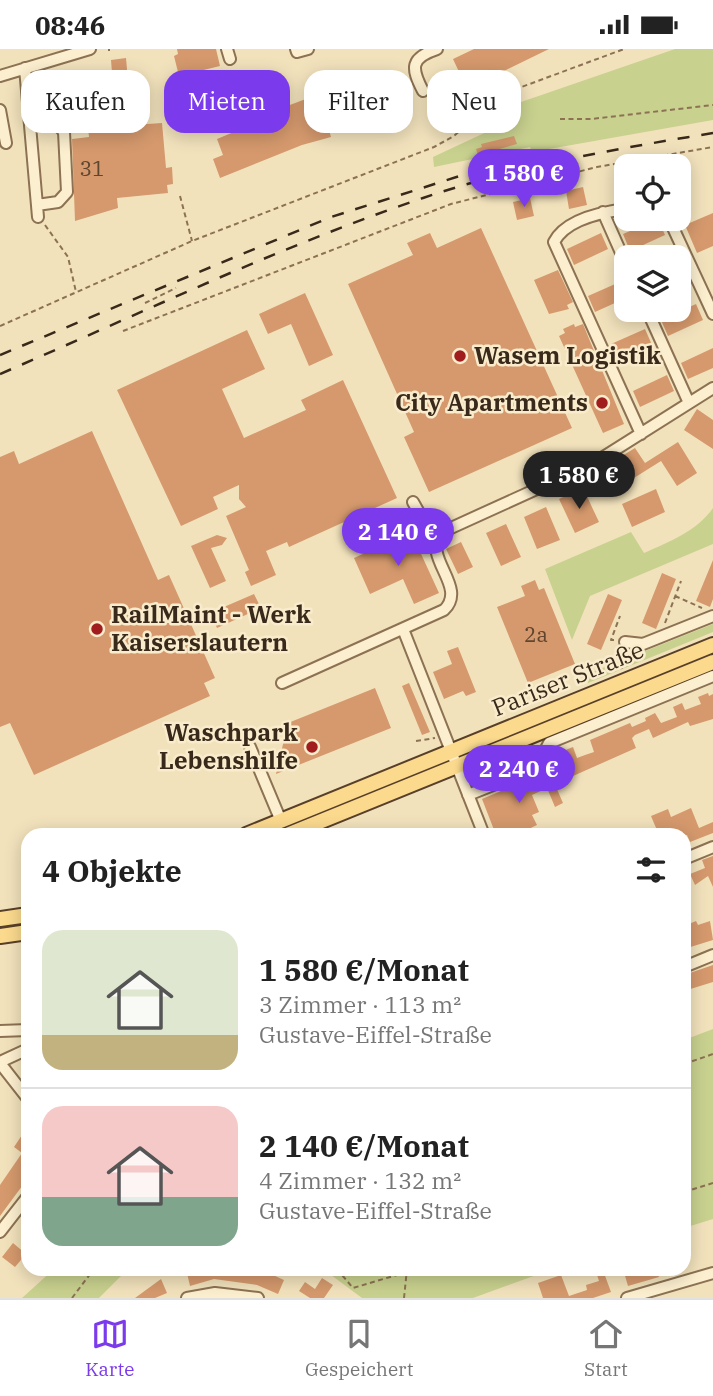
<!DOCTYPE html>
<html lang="de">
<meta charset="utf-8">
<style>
:root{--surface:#fff;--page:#f6f6f6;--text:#222;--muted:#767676;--line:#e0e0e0;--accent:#7c3aed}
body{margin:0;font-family:"IBM Plex Serif",serif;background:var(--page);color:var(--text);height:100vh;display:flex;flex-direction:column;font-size:26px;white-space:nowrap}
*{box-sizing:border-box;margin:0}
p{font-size:23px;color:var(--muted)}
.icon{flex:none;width:38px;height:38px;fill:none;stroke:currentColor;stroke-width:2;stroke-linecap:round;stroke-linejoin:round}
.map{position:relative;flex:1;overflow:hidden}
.side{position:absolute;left:21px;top:779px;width:670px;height:448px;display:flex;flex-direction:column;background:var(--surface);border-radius:21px;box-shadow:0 4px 18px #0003}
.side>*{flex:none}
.hud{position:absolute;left:21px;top:21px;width:672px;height:63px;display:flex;gap:14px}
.controls{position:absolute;left:614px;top:105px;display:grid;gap:14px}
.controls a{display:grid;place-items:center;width:77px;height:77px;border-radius:14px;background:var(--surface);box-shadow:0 4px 18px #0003;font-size:35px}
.price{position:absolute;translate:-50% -60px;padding:0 16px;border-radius:24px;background:var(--accent);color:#fff;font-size:23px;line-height:46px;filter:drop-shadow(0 2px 4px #0008)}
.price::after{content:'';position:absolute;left:50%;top:42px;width:21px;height:16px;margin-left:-10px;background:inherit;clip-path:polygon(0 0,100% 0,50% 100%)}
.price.selected{background:#222;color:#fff}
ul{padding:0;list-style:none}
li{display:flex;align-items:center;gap:21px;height:175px;padding:0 21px}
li+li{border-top:2px solid var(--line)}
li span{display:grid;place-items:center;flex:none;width:196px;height:140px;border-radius:21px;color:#555}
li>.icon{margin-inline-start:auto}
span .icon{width:84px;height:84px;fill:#fffc;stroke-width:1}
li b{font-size:30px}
h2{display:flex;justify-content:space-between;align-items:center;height:84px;padding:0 21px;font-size:30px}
.chip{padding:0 24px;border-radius:21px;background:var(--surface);box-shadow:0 4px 18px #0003;font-size:24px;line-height:63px}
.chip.selected{background:var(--accent);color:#fff}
.status{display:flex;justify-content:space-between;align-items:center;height:49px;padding:0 35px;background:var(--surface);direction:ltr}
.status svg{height:19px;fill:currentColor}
.menu{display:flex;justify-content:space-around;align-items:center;height:98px;border-top:2px solid var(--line);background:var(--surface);font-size:19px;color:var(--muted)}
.menu a{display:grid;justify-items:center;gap:4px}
.menu .selected{color:var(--accent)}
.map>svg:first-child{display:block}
</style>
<div class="status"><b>08:46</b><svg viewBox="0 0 49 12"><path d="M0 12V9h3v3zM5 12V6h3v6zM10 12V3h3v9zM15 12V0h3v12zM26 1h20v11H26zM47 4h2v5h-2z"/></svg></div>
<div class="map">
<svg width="713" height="1249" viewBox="0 0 713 1249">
<rect width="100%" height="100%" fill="#f2e2bc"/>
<path fill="#c9d18f" d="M675,0H713V71L532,103L530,98L434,118L433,108L495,79L492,63Z
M713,459V495L590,547L572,591L545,520L631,483L644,504C669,493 697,482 713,459Z
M713,575V583L588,634L585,626Z
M713,980V1170L684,1179V991Z
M54,1220H128L99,1249H22Z
M323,1220H553L473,1249H362Z"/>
<path fill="#d5996d" d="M177,0H216L220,17L179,27L174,7L178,5Z
M474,0H549L467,40L453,10Z
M126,9L132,76L162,74L166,119L172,118L173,135L167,136L168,144L117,149L118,159L75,172L72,90L89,88L86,61L48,64L45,34L65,32V28L112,24L111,11Z
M319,45L331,88L302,96L220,129L213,110L223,106L217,90L241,80L239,75Z
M514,87L517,95L478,106L476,100L482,98L481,95Z
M583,138L587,156L569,160L566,142Z
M530,149L534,167L517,171L513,153Z
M713,164V197L697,204L685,176Z
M658,170L665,186L630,202L623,185Z
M481,179L572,379L429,443L404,388L414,383L348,235L413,206L407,194L430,184L437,199Z
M601,184L608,200L574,216L567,200Z
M558,221L573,253L567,256L569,260L549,265L534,231Z
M622,232L626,249L595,263L588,247Z
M305,244L333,306L309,317L291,275L268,285L259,265Z
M696,255L703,271L668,287L661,271Z
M574,275L575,278L583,275L624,375L603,384L559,287L565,284L563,280Z
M645,280L652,296L618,311L611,295Z
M247,281L265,320L222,340L244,389L306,361L301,351L343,331L397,449L289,498L287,493L266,502L276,526L251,537L245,523L249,521L226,467L246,458L239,450V436L213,448L218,460L181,477L117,341Z
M713,299V319L688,330L681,314Z
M667,326L674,342L640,358L633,342Z
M697,360L713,371V400L684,381Z
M92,382L158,531L169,526L215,629L204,634L210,647L34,726L10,674L0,678V408L14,402L19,415Z
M678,393L697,424L677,437L661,412L618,439L604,418L635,399L645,414Z
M583,439L599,473L575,484L559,450Z
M656,440L665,463L632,478L622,455Z
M546,458L560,491L537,500L524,468Z
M506,475L521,508L501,517L486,484Z
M411,483L439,544L414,555L403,530L370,545L354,509Z
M217,486L227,489L222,496L211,499L226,532L210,539L191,497Z
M461,493L473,518L458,525L446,500Z
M713,511V550L710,558L696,552Z
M662,524L676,530L656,580L642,574Z
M535,531L539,541L544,539L575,615L528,634L497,558L525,547L521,537Z
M254,545L261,559L217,579L210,564Z
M608,545L622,551L601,601L587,595Z
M458,598L476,643L466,647L463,642L444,650L433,623L452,615L447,602Z
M409,634L430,683L422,686L402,637Z
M375,639L391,679L276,725L288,674Z
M708,644L709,647L713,645V670L690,677L688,673L653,689L649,680L635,686L632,689L636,699L573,727L563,702L573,698L577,709L585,706L594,703L590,691L630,674L632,678L646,672L645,669L655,664L661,674L677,668L673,658L682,654L685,661L701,655L698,648Z
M549,722L563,754L555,758L547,739L532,746L539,763L532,766L537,776L516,786H496L482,750Z
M691,759L699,779L713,773V784L690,793L687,786H659L651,767L668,760L671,768Z
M713,807V838L708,827L695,836L690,825L705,819L702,811Z
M696,872L698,876L710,872L713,891L684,900V877Z
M713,916V933L684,942V926Z
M28,1077V1093L24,1101L28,1095V1129L0,1167V1136L22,1104L14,1098Z
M13,1194L26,1205L15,1218L2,1208Z
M186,1220H245V1224L261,1227L264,1220H276L273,1226L284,1231L278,1245L257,1236L214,1230L190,1237Z
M623,1220H656L659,1228L628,1237Z
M604,1224L611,1243L593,1249H543L538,1234L561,1226L569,1247L587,1241L586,1236L599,1232L597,1226Z
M322,1229L333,1236L324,1249H310L299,1242L305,1233L315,1240Z
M161,1230L167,1244L155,1249H135Z"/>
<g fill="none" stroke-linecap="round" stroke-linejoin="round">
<g stroke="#8c7253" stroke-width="14">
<path id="minor" d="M227,0L230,10
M296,0L297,3L308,0
M25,19L38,168
M0,27L90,0
M423,42C411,19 410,9 437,0
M0,61L6,94
M30,77L58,76L64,83L67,143L58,153L37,156
M626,160C602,163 566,170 554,193L641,385
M603,163L626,215
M669,170L713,265
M647,261L689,354
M413,453L435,492
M403,580L484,786
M625,593L643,595L713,567
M282,634L444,561C468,538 423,510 440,484L594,414L713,339
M250,698L281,772
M468,746L536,719L549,694L713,627
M684,810L713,798
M684,918L713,906
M0,982L28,981
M0,1013L28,1000
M0,1014L28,1050
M0,1183L28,1147
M187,1249L215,1244L258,1249
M627,1249L713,1224"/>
</g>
<g stroke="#583f29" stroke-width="18">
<path id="major" d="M246,786L713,596
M287,786L713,613
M0,870L28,866
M0,887L28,883"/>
</g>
<path stroke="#8c7253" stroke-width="2" stroke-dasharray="5 3.5" stroke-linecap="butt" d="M109,0V2
M560,70H591L713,56
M180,147L192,192
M45,176L68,208L76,243
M145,254L176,239
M0,277L192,192L434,98L454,87L500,46L624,0
M123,282L451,155L597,118L713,98
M675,547L702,559
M665,574L681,532
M614,591H611L620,567
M618,602L622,620
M416,692L435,689
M684,1015L713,1005
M684,1143L713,1134
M337,1220L353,1239L417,1220
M72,1249L94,1220
M404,1249L407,1220"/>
<use href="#minor" stroke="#fcefcf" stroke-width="10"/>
<use href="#major" stroke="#fbda8e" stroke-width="14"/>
<path stroke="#39291a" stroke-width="2.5" stroke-dasharray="12 12" stroke-linecap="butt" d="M0,306L331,168L466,125
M0,325C140,265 278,198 423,149C517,117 615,100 713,84"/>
</g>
<g fill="#a11d1d" stroke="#f9eccc" stroke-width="2.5">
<circle cx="460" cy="307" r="7"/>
<circle cx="602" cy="354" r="7"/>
<circle cx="97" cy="580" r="7"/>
<circle cx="312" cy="698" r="7"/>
</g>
<g text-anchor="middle" stroke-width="5" stroke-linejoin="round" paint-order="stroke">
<g font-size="21" fill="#60452f">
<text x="92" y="127">31</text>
<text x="536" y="593">2a</text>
</g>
<g font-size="24" font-weight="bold" fill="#39291a" stroke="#f9eccc" text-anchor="start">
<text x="474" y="315">Wasem Logistik</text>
<text x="588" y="362" text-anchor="end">City Apartments</text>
<text x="111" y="574">RailMaint - Werk<tspan x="111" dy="28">Kaiserslautern</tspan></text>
<text x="298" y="692" text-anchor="end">Waschpark<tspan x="298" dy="28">Lebenshilfe</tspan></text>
</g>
<g font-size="24" fill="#39291a" stroke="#f9eccc">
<text transform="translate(568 630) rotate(-22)" y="8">Pariser Straße</text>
</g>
</g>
</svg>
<div class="controls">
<a><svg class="icon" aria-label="locate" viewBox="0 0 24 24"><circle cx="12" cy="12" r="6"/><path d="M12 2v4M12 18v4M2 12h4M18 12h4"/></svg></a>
<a><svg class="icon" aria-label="layers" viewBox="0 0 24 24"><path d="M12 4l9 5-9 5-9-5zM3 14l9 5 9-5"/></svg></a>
</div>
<b class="price" style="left:524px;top:160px">1 580 €</b>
<b class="price selected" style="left:579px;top:462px">1 580 €</b>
<b class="price" style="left:398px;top:519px">2 140 €</b>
<b class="price" style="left:519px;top:756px">2 240 €</b>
<div class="hud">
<a class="chip">Kaufen</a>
<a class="chip selected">Mieten</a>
<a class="chip">Filter</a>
<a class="chip">Neu</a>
</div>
<section class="side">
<h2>4 Objekte<svg class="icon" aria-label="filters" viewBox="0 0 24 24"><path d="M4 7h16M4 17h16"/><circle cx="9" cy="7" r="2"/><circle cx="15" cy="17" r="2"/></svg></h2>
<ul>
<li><span style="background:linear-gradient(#dfe7d0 75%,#c2b280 0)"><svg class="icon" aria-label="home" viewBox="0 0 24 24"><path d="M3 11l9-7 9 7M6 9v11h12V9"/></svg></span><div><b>1 580 €/Monat</b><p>3 Zimmer · 113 m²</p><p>Gustave-Eiffel-Straße</p></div></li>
<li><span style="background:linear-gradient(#f6c9c9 65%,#7fa58c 0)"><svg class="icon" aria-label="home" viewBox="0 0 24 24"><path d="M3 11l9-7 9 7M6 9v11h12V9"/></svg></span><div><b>2 140 €/Monat</b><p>4 Zimmer · 132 m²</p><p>Gustave-Eiffel-Straße</p></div></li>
</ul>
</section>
</div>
<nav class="menu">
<a class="selected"><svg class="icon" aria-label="map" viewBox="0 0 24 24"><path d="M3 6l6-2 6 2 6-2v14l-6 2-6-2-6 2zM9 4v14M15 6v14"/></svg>Karte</a>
<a><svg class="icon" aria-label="saved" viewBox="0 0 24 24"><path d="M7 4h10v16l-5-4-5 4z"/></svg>Gespeichert</a>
<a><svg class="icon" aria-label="home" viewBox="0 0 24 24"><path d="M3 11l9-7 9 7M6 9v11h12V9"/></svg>Start</a>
</nav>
